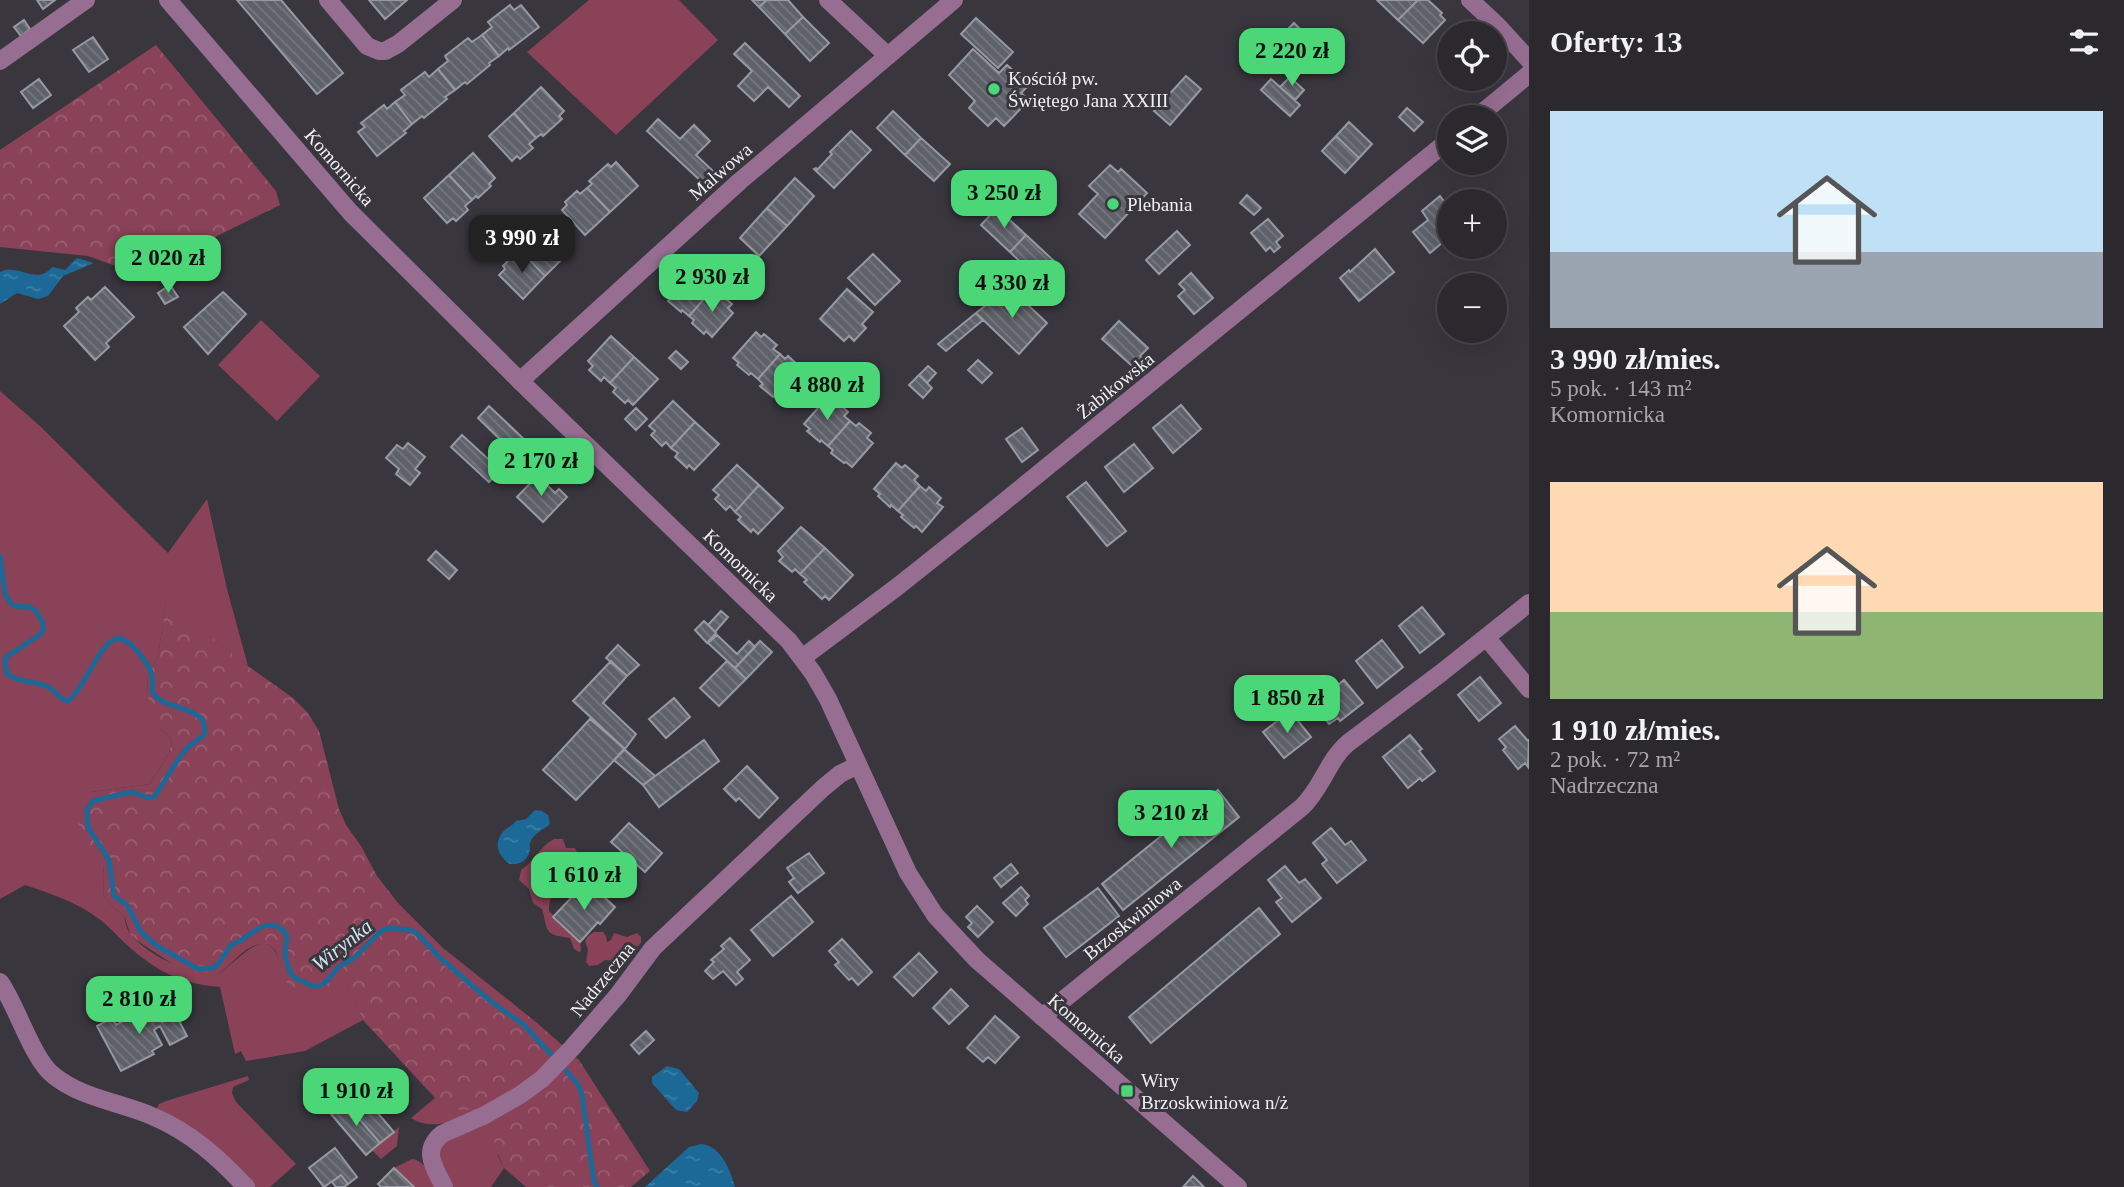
<!DOCTYPE html>
<html lang="pl">
<meta charset="utf-8">
<style>
:root{--surface:#2b282e;--page:#333036;--text:#f1f3f6;--muted:#a6a6aa;--line:#47444a;--accent:#4bd677}
body{margin:0;font-family:Georgia,serif;background:var(--page);color:var(--text);height:100vh;display:flex;flex-direction:column;font-size:26px;white-space:nowrap}
*{box-sizing:border-box;margin:0}
p{font-size:23px;color:var(--muted)}
.icon{flex:none;width:38px;height:38px;fill:none;stroke:currentColor;stroke-width:2;stroke-linecap:round;stroke-linejoin:round}
.map{position:relative;flex:1;overflow:hidden}
.details{display:flex;flex-direction:column;background:var(--surface);width:595px}
.details>*{flex:none}
.tools{position:absolute;left:1437px;top:21px;display:grid;gap:14px}
.tools a{display:grid;place-items:center;width:70px;height:70px;border-radius:50%;background:var(--surface);box-shadow:0 7px 28px #0002,0 0 0 2px var(--line);font-size:35px}
.price{position:absolute;translate:-50% -60px;padding:0 16px;border-radius:14px;background:var(--accent);color:#111;font-size:23px;line-height:46px;filter:drop-shadow(0 2px 4px #0008)}
.price::after{content:'';position:absolute;left:50%;top:42px;width:21px;height:16px;margin-left:-10px;background:inherit;clip-path:polygon(0 0,100% 0,50% 100%)}
.price.current{background:#222;color:#fff}
ul{padding:0;list-style:none}
li{display:grid;align-content:center;gap:14px;height:371px;padding:0 21px}
li span{display:grid;place-items:center;height:217px;border-radius:0px;color:#555}
li>.icon{margin-inline-start:auto}
span .icon{width:126px;height:126px;fill:#fffc;stroke-width:1}
li b{font-size:30px}
h2{display:flex;justify-content:space-between;align-items:center;height:84px;padding:0 21px;font-size:30px}
main{display:flex;flex:1;min-height:0}
.map>svg:first-child{display:block}
</style>
<main>
<div class="map">
<svg width="1529" height="1187" viewBox="0 0 1529 1187">
<defs>
<pattern id="forest-crowns" width="20" height="18" patternUnits="userSpaceOnUse" patternTransform="scale(1.75)"><rect width="20" height="18" fill="#8a4259"/><path d="M2 6a3 3 0 1 1 6 0M12 15a3 3 0 1 1 6 0" fill="none" stroke="#9b5e71"/></pattern>
<pattern id="water-ripples" width="26" height="14" patternUnits="userSpaceOnUse" patternTransform="scale(1.75)"><rect width="26" height="14" fill="#1c6997"/><path d="M2 4q2-2 4 0t4 0M15 11q2-2 4 0t4 0" fill="none" stroke="#3d7fa6"/></pattern>
<pattern id="building-back-hatch" width="6" height="6" patternUnits="userSpaceOnUse" patternTransform="scale(1.75)"><rect width="6" height="6" fill="#5e6169"/><path d="M-1 5l2 2M0 0l6 6M5-1l2 2" fill="none" stroke="#76787f"/></pattern>
</defs>
<rect width="100%" height="100%" fill="#39363e"/>
<path fill="#8a4259" d="M589,0H679L718,40L616,135L527,52Z
M261,320L320,376L277,421L218,365Z
M0,391L40,426L168,553L207,499L227,589L248,666L166,603L158,656L148,676L147,692L160,729L170,737L172,743L168,755L150,784L91,792L97,853L103,864L104,876L103,895L114,908L124,916C125,921 126,927 129,932C143,953 192,977 217,975C243,957 272,915 283,975L343,977L363,1020L305,1051L246,1061L241,1051L235,1054L220,987C181,984 156,971 127,945C118,937 110,927 99,919C77,902 51,894 25,885L0,899Z
M554,839H563L566,848H575L579,856L590,863L594,872L604,878L603,882L595,887L587,880L579,888C560,884 549,892 549,911L554,916V918L580,942L581,951L579,952L574,949L570,938C543,934 549,933 542,909L533,903L529,889L519,880L521,870C534,862 540,846 554,839Z
M594,932H603L606,936L607,942L611,940L614,933L627,937L637,933L641,937V943L626,958L618,961L605,960L598,965L589,966L586,962L588,950L585,941L588,936Z
M248,1076L249,1080L233,1087L232,1093L236,1102L296,1164L270,1187H252L156,1110L159,1104L166,1101Z
M502,1096L504,1099C477,1111 439,1136 411,1118L435,1098L448,1109L481,1105Z
M508,1110L511,1115L498,1156L504,1168L491,1187H452L443,1170L437,1147L440,1143Z
M399,1127L397,1146L381,1159L372,1150Z
M412,1159C426,1161 431,1176 437,1187H414L394,1168Z"/>
<path fill="url(#forest-crowns)" d="M156,45L276,191L280,205L154,267L124,269L88,256L0,247V150Z
M166,602L248,666L293,698L307,712L319,731L339,809L346,825L361,846L377,876L398,903L443,948L536,1022L579,1060L650,1171L631,1187H526L504,1168L494,1145L495,1133L499,1122L510,1115L502,1097L470,1110H448L435,1098L363,1020L343,978C325,992 293,1002 282,974C278,962 280,945 263,944C245,944 231,966 217,975H201L177,967L139,942L131,936L124,916L114,908L103,895L104,876L103,864L86,840L76,819L78,806L91,792L150,784L168,755L172,743L170,737L160,729L152,715L147,692L148,676L158,656Z"/>
<path fill="url(#water-ripples)" d="M77,258L94,263L63,276L48,296L38,299L17,293L0,304V272C19,263 37,286 52,267L65,270Z
M535,810L542,811L548,815L550,824C544,830 533,833 530,843C529,844 530,846 530,848C529,860 520,865 510,864C499,857 493,845 502,833C506,828 512,826 516,821L526,819Z
M667,1066L679,1069L699,1093L697,1101L687,1112L676,1110L652,1083V1077Z
M701,1144C721,1146 730,1169 735,1187H645L689,1147Z"/>
<g fill="none" stroke-linecap="round" stroke-linejoin="round">
<path stroke="#1c6997" stroke-width="5" d="M0,556L5,594L9,601L14,606L29,607L35,610L43,623V631L38,636L6,657L5,662L7,674C21,684 37,680 50,688C58,693 58,699 68,701C86,687 99,642 118,638C129,641 131,644 138,652C148,665 155,672 152,690C159,713 211,702 204,735L187,748L179,758L155,796L149,798L131,792L93,801L87,810L88,827L109,860L114,896L127,905L141,932L157,946L198,969L213,968L219,963L231,945L240,941L259,928L268,925L276,926L283,930L287,936L285,956L290,972L295,978L313,986H319L327,981L337,968L354,958L381,931L390,928L410,930L418,934L438,956L489,1000L524,1025L578,1084L582,1095L594,1182L597,1187"/>
</g>
<path fill="url(#building-back-hatch)" stroke="#9699a2" stroke-width="2" d="M37,0H55L43,9Z
M237,0H281L343,73L317,94Z
M369,0H407L385,19Z
M752,0H767L759,7Z
M767,0H788L803,17L785,34L759,7Z
M1377,0H1418L1398,20Z
M1418,0H1428L1442,13L1440,15L1445,20L1423,43L1398,20Z
M510,5L514,10L521,5L539,27L509,50L508,48L499,56L482,35L492,27L488,22Z
M803,17L829,43L810,61L785,34Z
M976,18L1013,52L998,68L961,34Z
M24,20L30,29L21,36L14,27Z
M1294,23L1302,31L1296,37L1288,29Z
M482,35L499,56L489,63L490,65L467,84L465,82L455,90L438,69L448,61L445,56L468,38L472,42Z
M93,37L108,59L89,72L73,50Z
M745,43L800,96L789,107L768,87L754,101L738,86L752,71L734,54Z
M973,49L999,73L1007,65L1029,85L1021,93L1029,100L1004,126L996,118L988,126L969,108L975,101L949,75Z
M438,69L455,90L445,97L447,99L424,118L422,116L412,124L395,102L405,95L401,90L425,72L429,77Z
M1186,76L1201,89L1170,125L1154,111Z
M1290,77L1304,90L1295,100L1280,87Z
M39,79L51,95L33,108L21,92Z
M1271,79L1300,105L1290,116L1261,90Z
M1460,79H1480L1469,87Z
M541,87L564,111L559,116L562,119L543,136L541,134L536,138L514,113Z
M395,102L412,124L404,131L406,133L377,156L358,132L365,127L361,123L384,105L387,109Z
M1407,108L1423,122L1414,131L1399,117Z
M893,111L921,138L905,155L877,128Z
M514,113L536,138L529,144L533,148L520,159L517,156L512,161L489,136Z
M658,119L680,139L694,125L710,141L696,155L714,172L703,183L647,131Z
M1349,122L1372,144L1359,158L1336,136Z
M851,131L871,150L834,188L814,169L816,168L817,170L832,154L830,152Z
M1336,136L1359,158L1345,173L1322,151Z
M921,138L950,164L934,181L905,155Z
M473,153L495,178L489,184L491,186L478,198L476,196L472,200L449,175Z
M616,162L638,186L610,212L587,188L592,184L589,181L608,164L611,167Z
M1110,165L1118,172L1121,169L1147,193L1105,238L1079,214L1098,194L1089,186Z
M449,175L472,200L465,206L468,210L456,221L453,218L447,223L424,198Z
M795,178L814,196L787,226L767,208Z
M587,188L610,212L585,235L562,210L567,205L565,202L577,191L580,194Z
M1247,195L1261,208L1254,215L1240,203Z
M1440,196L1449,208V237L1430,253L1413,232L1428,220L1422,211Z
M767,208L787,226L759,256L740,238Z
M997,208L1026,235L1010,252L981,225Z
M1268,219L1283,236L1276,242L1280,247L1274,252L1270,247L1266,251L1251,233Z
M545,228L569,252L545,276L522,252L529,245L525,242L537,230L540,233Z
M1177,231L1190,245L1159,274L1146,260Z
M1026,235L1054,261L1038,279L1010,252Z
M1375,249L1394,272L1359,301L1340,278L1349,270L1350,272Z
M522,252L545,276L523,299L499,275L505,269L503,266L515,254L517,256Z
M873,254L900,281L875,305L848,278Z
M687,269L693,274L696,270L708,281L705,285L711,291L689,316L682,310L681,312L668,301L670,299L665,294Z
M1191,273L1213,298L1194,314L1178,296L1185,290L1179,284Z
M170,285L178,297L165,304L158,293Z
M105,287L134,317L106,343L109,347L95,360L64,326L79,312L76,308L88,297L91,300Z
M1009,287L1047,323L1019,354L976,313Z
M847,289L873,312L862,324L866,328L854,341L849,336L844,341L820,319Z
M711,291L717,296L719,293L732,304L728,308L733,313L712,337L706,331L704,334L692,323L694,320L689,316Z
M223,292L246,314L208,354L184,327Z
M976,313L983,320L946,351L938,344Z
M1119,321L1148,348L1140,356L1142,358L1131,365L1102,339Z
M756,332L761,337L764,334L777,345L773,349L780,354L758,379L751,373L749,375L737,365L739,363L733,358Z
M611,336L634,357L610,383L604,377L601,381L589,370L593,366L588,361Z
M676,351L688,362L681,369L669,358Z
M780,354L785,359L788,356L800,367L797,372L802,377L781,400L775,395L773,397L760,386L763,384L758,379Z
M634,357L658,379L633,405L628,400L625,403L613,392L616,388L610,383Z
M978,360L992,373L982,383L968,370Z
M928,366L936,373L927,383L919,375Z
M919,375L932,388L923,398L909,385Z
M826,399L832,404L835,400L848,412L844,416L850,421L828,446L821,440L820,442L807,431L810,429L804,424Z
M673,401L695,422L671,448L666,442L662,446L651,435L655,431L649,426Z
M1181,405L1201,429L1173,453L1153,428Z
M489,406L527,442L515,454L478,418Z
M636,408L647,419L636,430L625,419Z
M850,421L856,426L859,423L871,433L867,438L873,443L852,467L846,462L844,463L831,453L833,450L828,446Z
M695,422L719,444L694,470L689,465L687,468L675,457L678,453L671,448Z
M1022,428L1038,450L1022,462L1006,439Z
M462,435L500,470L489,482L451,447Z
M408,443L425,457L415,469L420,473L410,485L396,474L399,469L386,458L397,445L403,449Z
M1134,444L1153,468L1124,492L1105,467Z
M896,463L902,468L905,465L918,476L914,480L920,486L898,511L891,505L890,507L878,496L880,494L874,489Z
M737,465L759,485L735,512L730,506L726,510L715,499L719,495L713,490Z
M541,472L549,480L546,484L555,493L559,489L567,497L543,522L517,497Z
M1086,482L1126,531L1107,546L1067,497Z
M759,485L783,508L758,534L753,529L751,532L738,520L741,517L735,512Z
M920,486L926,491L929,487L941,498L937,503L943,507L922,532L916,526L914,528L901,517L903,515L898,511Z
M801,527L825,548L800,574L795,569L792,572L779,561L783,557L778,551Z
M825,548L853,575L829,600L825,596L822,599L804,582L807,580L800,574Z
M436,551L457,570L449,579L428,560Z
M1422,607L1444,634L1420,653L1399,626Z
M721,611L728,617L715,632L708,625Z
M704,621L716,633L707,643L695,630Z
M717,635L737,654L749,641L755,647L735,668L708,643Z
M1382,640L1403,667L1377,688L1356,661Z
M760,641L772,652L746,679L735,668Z
M618,645L639,665L627,676L606,658Z
M611,661L627,676L603,703L636,734L625,749L573,701Z
M727,661L746,679L719,706L700,688Z
M1480,677L1501,703L1479,721L1458,695Z
M1344,680L1363,703L1340,721L1338,718L1329,724L1314,705Z
M674,698L690,717L666,738L649,719Z
M1290,711L1311,737L1284,758L1263,732Z
M590,719L625,749L576,800L543,770Z
M1515,726L1528,741L1529,740L1528,767L1525,763L1518,769L1503,750L1506,747L1499,739Z
M1410,735L1422,749L1419,751L1435,771L1422,781L1420,778L1408,788L1383,757Z
M704,740L719,761L659,807L643,785Z
M624,749L655,776L643,785L614,760Z
M747,766L778,798L759,818L739,798L736,801L724,789Z
M1218,790L1239,817L1123,910L1102,884Z
M629,823L662,853L645,872L611,842Z
M1331,828L1345,845L1351,841L1366,860L1337,883L1322,864L1327,860L1313,843Z
M809,853L824,873L798,893L789,882L794,878L787,868Z
M1011,864L1018,873L1001,887L994,878Z
M1285,866L1299,883L1305,879L1321,898L1292,922L1276,902L1282,898L1268,880Z
M587,881L615,907L600,924L598,922L580,942L553,917Z
M1021,887L1029,896L1025,900L1028,904L1016,916L1003,903Z
M1098,888L1119,916L1066,957L1044,928Z
M791,896L813,922L773,956L751,930Z
M977,906L993,922L978,937L968,927L972,923L966,917Z
M1259,908L1280,934L1151,1043L1129,1017Z
M730,938L750,960L737,972L743,979L736,985L723,971L713,979L705,971L714,962L711,960L724,949L721,946Z
M842,939L872,972L858,985L852,978L849,980L835,965L839,962L829,951Z
M919,953L937,972L913,996L894,977Z
M951,989L968,1006L949,1024L933,1008Z
M153,1005L162,1022L176,1015L187,1036L170,1045L160,1026L154,1030L162,1045L152,1051L154,1054L121,1071L97,1026L112,1018L116,1025Z
M995,1016L1019,1037L995,1063L988,1057L983,1062L967,1048Z
M646,1031L654,1040L639,1054L631,1045Z
M359,1091L394,1132L380,1143L345,1102Z
M345,1102L380,1143L366,1155L331,1114Z
M335,1148L357,1177L348,1184L341,1175L324,1187L309,1168Z
M394,1168L414,1187H381L378,1184Z
M341,1175L348,1184L344,1187H336L332,1182Z
M1193,1176L1204,1187H1183Z"/>
<g fill="none" stroke-linecap="round" stroke-linejoin="round">
<path stroke="#976e92" stroke-width="18" d="M168,0L350,212L520,381L789,641L813,673L828,699L908,873L935,915L977,960L1238,1187
M328,0L367,46L379,51H385L398,44L453,0
M828,0L888,56
M1470,0L1497,25L1529,60
M0,61L86,0
M1477,117L1529,74
M520,381L740,181L954,0
M1486,637L1529,689
M802,658L897,587L994,510L1449,140
M0,982C17,1006 32,1058 53,1075C81,1098 119,1102 152,1116C190,1132 218,1157 246,1187
M1042,1017L1302,807C1322,788 1328,760 1348,743L1441,673L1529,603
M444,1187C435,1168 421,1151 442,1134L485,1115L520,1095L542,1079L572,1048L618,995L653,948L823,788L840,774L858,765"/>
</g>
<g fill="#4bd677" stroke="#39363e" stroke-width="2.5">
<circle cx="994" cy="89" r="7"/>
<circle cx="1113" cy="204" r="7"/>
<rect x="1120" y="1084" width="14" height="14" rx="3.5"/>
</g>
<g text-anchor="middle" stroke-width="6" stroke-linejoin="round" paint-order="stroke">
<g font-size="19" fill="#f1f0f5" stroke="#39363e" text-anchor="start">
<text x="1008" y="85">Kościół pw.<tspan x="1008" dy="22">Świętego Jana XXIII</tspan></text>
<text x="1127" y="211">Plebania</text>
<text x="1141" y="1087">Wiry<tspan x="1141" dy="22">Brzoskwiniowa n/ż</tspan></text>
</g>
<g font-size="19" fill="#f1f0f5" stroke="#39363e">
<text transform="translate(340 167) rotate(49)" y="7">Komornicka</text>
<text transform="translate(720 171) rotate(-41)" y="7">Malwowa</text>
<text transform="translate(1115 385) rotate(-39)" y="7">Żabikowska</text>
<text transform="translate(741 565) rotate(44)" y="7">Komornicka</text>
<text transform="translate(1132 918) rotate(-39)" y="7">Brzoskwiniowa</text>
<text transform="translate(602 979) rotate(-51)" y="7">Nadrzeczna</text>
<text transform="translate(1087 1028) rotate(41)" y="7">Komornicka</text>
</g>
<g font-size="21" font-style="italic" fill="#d1e3f0" stroke="#39363e">
<text transform="translate(342 945) rotate(-38)" y="7">Wirynka</text>
</g>
</g>
</svg>
<div class="tools">
<a><svg class="icon" aria-label="locate" viewBox="0 0 24 24"><circle cx="12" cy="12" r="6"/><path d="M12 2v4M12 18v4M2 12h4M18 12h4"/></svg></a>
<a><svg class="icon" aria-label="layers" viewBox="0 0 24 24"><path d="M12 4l9 5-9 5-9-5zM3 14l9 5 9-5"/></svg></a>
<a>+</a>
<a>−</a>
</div>
<b class="price" style="left:1292px;top:88px">2 220 zł</b>
<b class="price" style="left:1004px;top:230px">3 250 zł</b>
<b class="price current" style="left:522px;top:275px">3 990 zł</b>
<b class="price" style="left:168px;top:295px">2 020 zł</b>
<b class="price" style="left:712px;top:314px">2 930 zł</b>
<b class="price" style="left:1012px;top:320px">4 330 zł</b>
<b class="price" style="left:827px;top:422px">4 880 zł</b>
<b class="price" style="left:541px;top:498px">2 170 zł</b>
<b class="price" style="left:1287px;top:735px">1 850 zł</b>
<b class="price" style="left:1171px;top:850px">3 210 zł</b>
<b class="price" style="left:584px;top:912px">1 610 zł</b>
<b class="price" style="left:139px;top:1036px">2 810 zł</b>
<b class="price" style="left:356px;top:1128px">1 910 zł</b>
</div>
<section class="details">
<h2>Oferty: 13<svg class="icon" aria-label="filters" viewBox="0 0 24 24"><path d="M4 7h16M4 17h16"/><circle cx="9" cy="7" r="2"/><circle cx="15" cy="17" r="2"/></svg></h2>
<ul>
<li><span style="background:linear-gradient(#bfe0f5 65%,#9aa5b1 0)"><svg class="icon" aria-label="home" viewBox="0 0 24 24"><path d="M3 11l9-7 9 7M6 9v11h12V9"/></svg></span><div><b>3 990 zł/mies.</b><p>5 pok. · 143 m²</p><p>Komornicka</p></div></li>
<li><span style="background:linear-gradient(#ffd9b3 60%,#8fb573 0)"><svg class="icon" aria-label="home" viewBox="0 0 24 24"><path d="M3 11l9-7 9 7M6 9v11h12V9"/></svg></span><div><b>1 910 zł/mies.</b><p>2 pok. · 72 m²</p><p>Nadrzeczna</p></div></li>
</ul>
</section>
</main>
